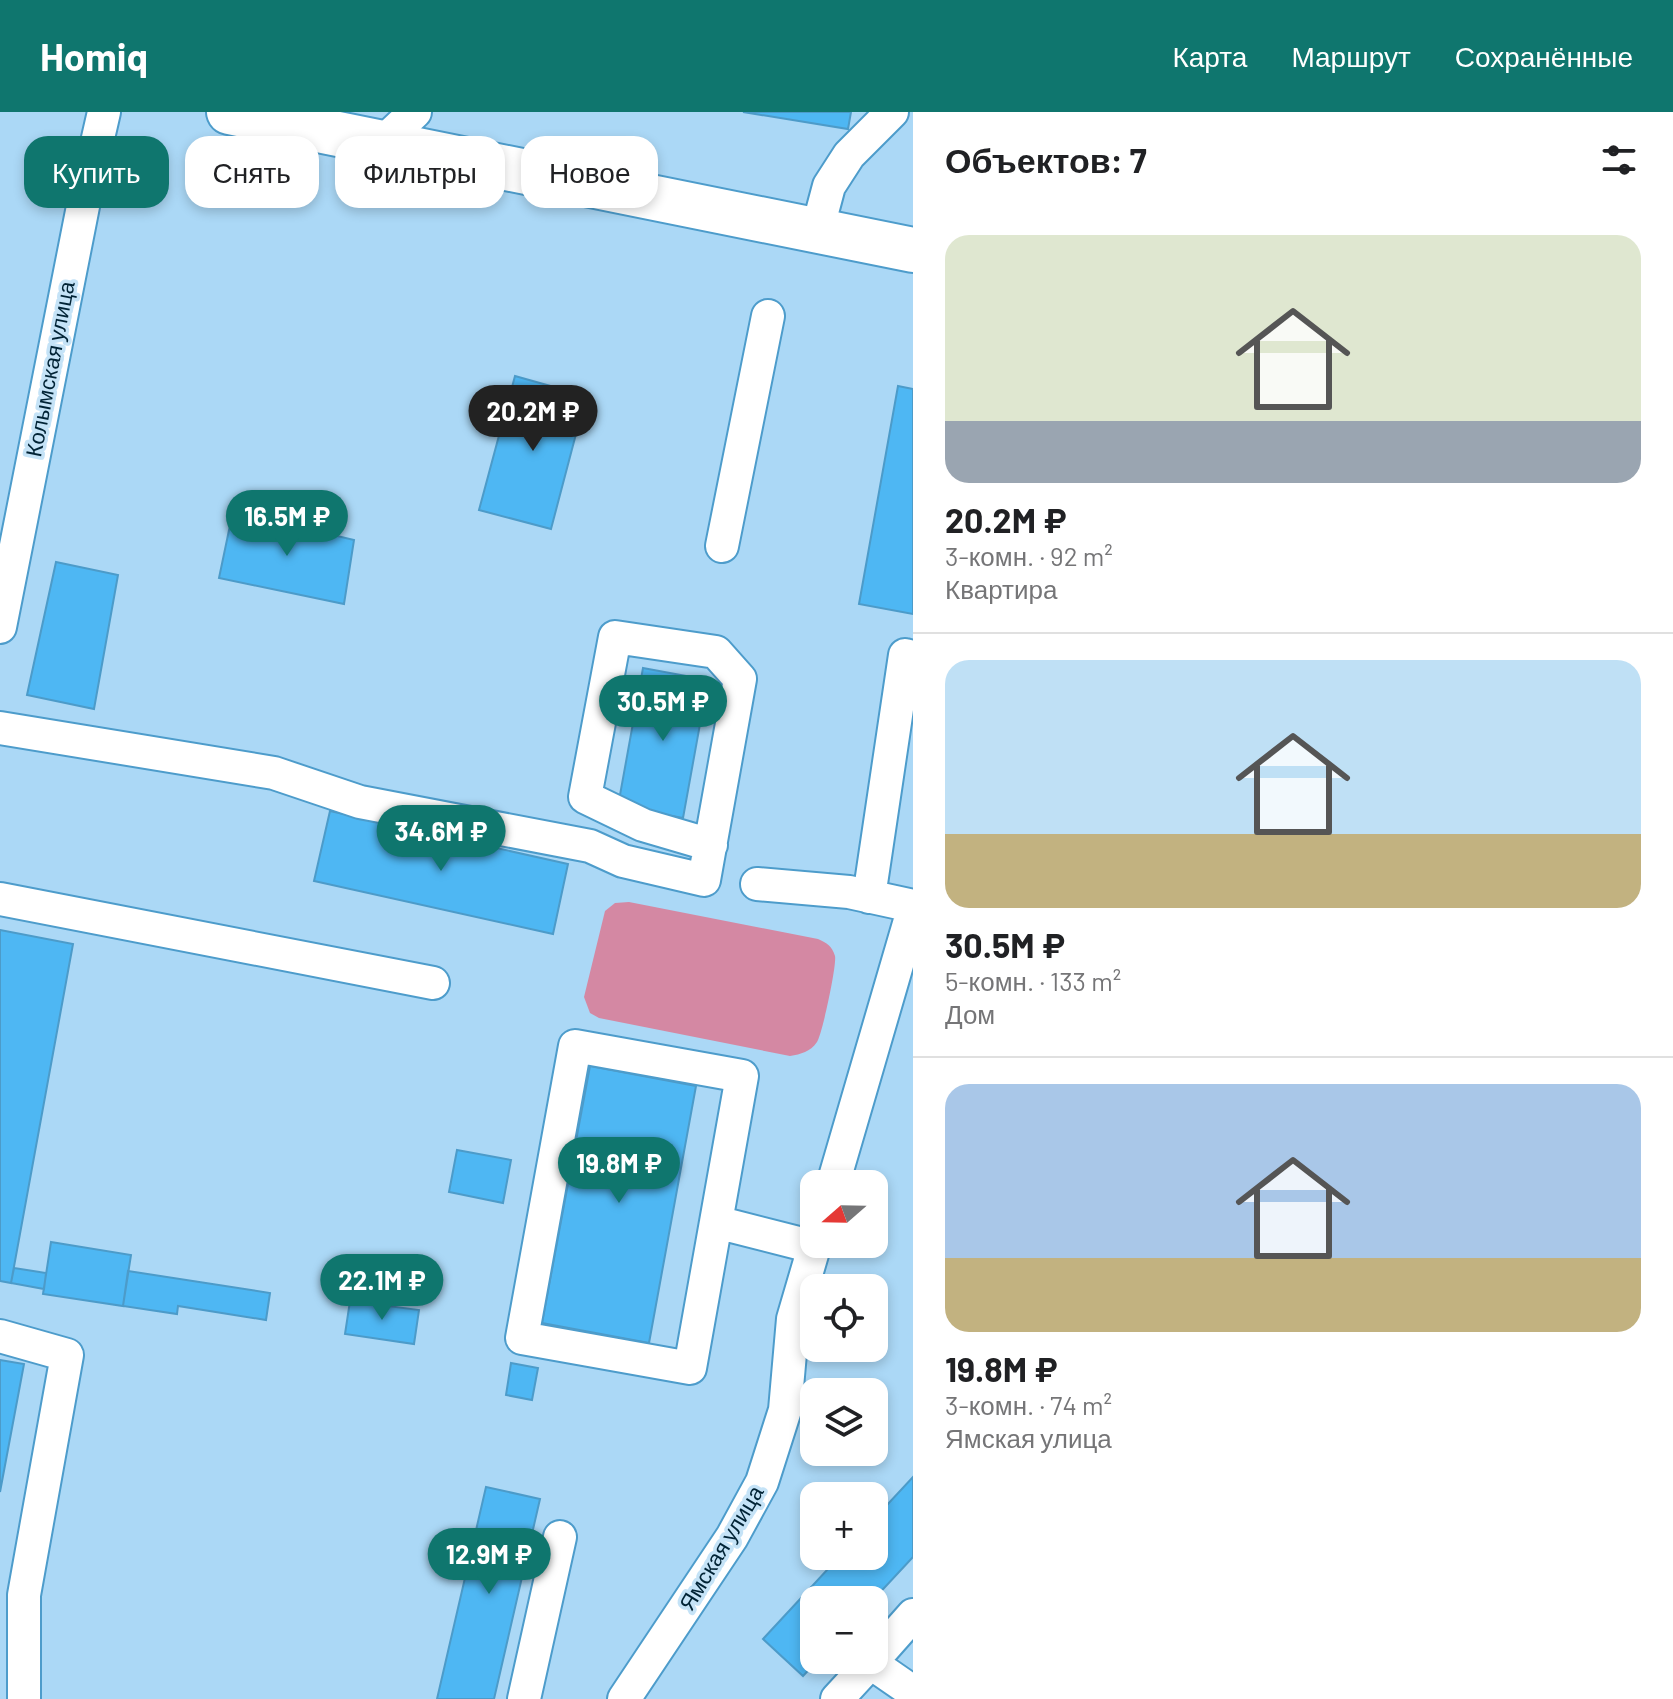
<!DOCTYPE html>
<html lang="ru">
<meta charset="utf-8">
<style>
:root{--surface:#fff;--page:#f2f2f2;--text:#202124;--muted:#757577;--line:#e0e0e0;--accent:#0f766e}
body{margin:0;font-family:Barlow,sans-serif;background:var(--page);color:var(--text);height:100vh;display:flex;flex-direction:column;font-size:30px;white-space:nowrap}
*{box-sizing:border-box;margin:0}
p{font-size:26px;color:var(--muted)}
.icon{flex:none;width:44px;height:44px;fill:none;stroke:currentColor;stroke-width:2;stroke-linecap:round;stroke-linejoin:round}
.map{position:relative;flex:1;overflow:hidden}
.drawer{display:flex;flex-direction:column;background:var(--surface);width:760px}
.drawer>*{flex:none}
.guide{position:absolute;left:24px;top:24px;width:760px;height:72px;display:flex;gap:16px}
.needle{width:52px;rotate:250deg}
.controls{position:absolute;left:800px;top:1058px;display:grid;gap:16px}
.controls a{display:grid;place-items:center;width:88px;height:88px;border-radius:16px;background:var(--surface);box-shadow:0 4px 12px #0003;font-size:40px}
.price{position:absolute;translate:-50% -68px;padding:0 18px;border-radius:28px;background:var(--accent);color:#fff;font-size:26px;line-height:52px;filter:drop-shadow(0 2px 4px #0008)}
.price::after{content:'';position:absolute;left:50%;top:48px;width:24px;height:18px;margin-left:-12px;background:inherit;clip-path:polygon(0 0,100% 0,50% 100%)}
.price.selected{background:#222;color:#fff}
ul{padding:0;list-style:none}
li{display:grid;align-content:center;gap:16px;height:424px;padding:0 32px}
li+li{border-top:2px solid var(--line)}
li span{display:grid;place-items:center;height:248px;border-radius:24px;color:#555}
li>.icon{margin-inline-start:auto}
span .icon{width:144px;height:144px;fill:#fffc;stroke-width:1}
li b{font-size:34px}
h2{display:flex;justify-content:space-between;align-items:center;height:96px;padding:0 32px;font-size:34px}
.tag{padding:0 28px;border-radius:24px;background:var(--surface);box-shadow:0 4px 12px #0003;font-size:28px;line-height:72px}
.tag.selected{background:var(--accent);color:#fff}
header{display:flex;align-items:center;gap:48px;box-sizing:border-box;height:112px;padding:0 40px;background:var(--accent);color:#fff}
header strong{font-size:38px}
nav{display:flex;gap:44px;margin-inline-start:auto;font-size:28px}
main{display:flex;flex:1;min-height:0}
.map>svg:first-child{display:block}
</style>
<header>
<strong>Homiq</strong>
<nav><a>Карта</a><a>Маршрут</a><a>Сохранённые</a></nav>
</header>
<main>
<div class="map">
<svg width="913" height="1587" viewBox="0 0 913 1587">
<rect width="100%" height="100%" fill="#abd8f6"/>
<path fill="#d488a3" d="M629,790L818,827C827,831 832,834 835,844C837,853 822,923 817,930C810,940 801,942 790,944L599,906L590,901L584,885L605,799L615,791Z"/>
<path fill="#4eb7f3" stroke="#4c9bc9" stroke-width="2" d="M743,0H851L848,17Z
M515,264L586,284L551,417L479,398Z
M898,274L913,277V502L859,492Z
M233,399L354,428L344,492L219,466Z
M56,450L118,463L94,597L27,583Z
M643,556L708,568L683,706L618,694Z
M330,699L568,752L553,822L314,769Z
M0,818L73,832L11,1171L0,1169Z
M590,954L696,974L649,1231L542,1211Z
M457,1038L511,1048L503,1091L449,1080Z
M51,1130L131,1143L123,1194L43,1182Z
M14,1156L46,1161L44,1177L11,1171Z
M128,1159L270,1181L266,1208L178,1194L177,1202L123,1194Z
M350,1189L419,1198L414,1232L345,1222Z
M0,1248L24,1252L0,1380Z
M511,1251L538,1256L532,1288L506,1283Z
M913,1365V1445L873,1488H814V1548H818L803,1564L763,1527L840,1444H874V1407Z
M486,1375L540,1387L494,1587H437Z"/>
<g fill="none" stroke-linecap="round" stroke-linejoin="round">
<g stroke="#4d9ccb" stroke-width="36">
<path id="minor" d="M382,31L415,0
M817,119L829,74L849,43L892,0
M722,434L768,204
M0,515L87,74L104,0
M0,616L274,661L360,690L590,734L623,749L704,768L740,567L716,540L615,525L585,685L643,713L711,733
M757,772L849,780L913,794
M869,785L905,543L913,545
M0,787L433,871
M575,934L742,964L690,1256L522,1226Z
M833,1072L913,798
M716,1110L814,1135
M0,1224L67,1243L24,1483V1587
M874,1547L913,1503
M871,1551L913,1580
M524,1587L560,1425
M624,1587L732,1425L762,1370L785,1298L793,1207L815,1132
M837,1587L873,1548"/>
</g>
<g stroke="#4d9ccb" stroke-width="48">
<path id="highway" d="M229,0L913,138"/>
</g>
<use href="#minor" stroke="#fff" stroke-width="32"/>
<use href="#highway" stroke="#fff" stroke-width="44"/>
</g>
<g text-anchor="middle" stroke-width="7" stroke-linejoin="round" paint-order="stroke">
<g font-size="22" fill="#012335" stroke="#c5e3f7">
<text transform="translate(50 257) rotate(-79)" y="8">Колымская улица</text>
<text transform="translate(721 1436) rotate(-59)" y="8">Ямская улица</text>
</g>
</g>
</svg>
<div class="controls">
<a><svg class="needle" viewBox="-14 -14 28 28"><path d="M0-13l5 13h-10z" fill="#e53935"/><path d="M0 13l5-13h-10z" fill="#757577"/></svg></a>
<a><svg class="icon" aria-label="locate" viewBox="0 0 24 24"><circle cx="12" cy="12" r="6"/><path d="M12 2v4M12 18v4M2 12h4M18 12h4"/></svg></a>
<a><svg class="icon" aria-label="layers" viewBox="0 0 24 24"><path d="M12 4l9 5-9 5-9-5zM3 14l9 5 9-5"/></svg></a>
<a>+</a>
<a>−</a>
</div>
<b class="price selected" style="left:533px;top:341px">20.2M ₽</b>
<b class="price" style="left:287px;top:446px">16.5M ₽</b>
<b class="price" style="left:663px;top:631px">30.5M ₽</b>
<b class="price" style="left:441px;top:761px">34.6M ₽</b>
<b class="price" style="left:619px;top:1093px">19.8M ₽</b>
<b class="price" style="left:382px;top:1210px">22.1M ₽</b>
<b class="price" style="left:489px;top:1484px">12.9M ₽</b>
<div class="guide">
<a class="tag selected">Купить</a>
<a class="tag">Снять</a>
<a class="tag">Фильтры</a>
<a class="tag">Новое</a>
</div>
</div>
<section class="drawer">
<h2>Объектов: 7<svg class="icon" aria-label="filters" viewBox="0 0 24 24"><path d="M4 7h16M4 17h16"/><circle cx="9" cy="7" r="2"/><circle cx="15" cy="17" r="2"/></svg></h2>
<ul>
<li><span style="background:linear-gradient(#dfe7d0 75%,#9aa5b1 0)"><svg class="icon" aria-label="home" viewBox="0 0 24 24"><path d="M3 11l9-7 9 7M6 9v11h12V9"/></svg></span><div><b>20.2M ₽</b><p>3-комн. · 92 m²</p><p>Квартира</p></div></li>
<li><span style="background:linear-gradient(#bfe0f5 70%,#c2b280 0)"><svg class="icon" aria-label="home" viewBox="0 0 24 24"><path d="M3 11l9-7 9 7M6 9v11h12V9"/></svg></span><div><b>30.5M ₽</b><p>5-комн. · 133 m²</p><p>Дом</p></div></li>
<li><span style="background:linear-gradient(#a9c7e8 70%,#c2b280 0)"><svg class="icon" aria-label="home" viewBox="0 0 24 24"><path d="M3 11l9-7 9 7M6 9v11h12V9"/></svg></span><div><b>19.8M ₽</b><p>3-комн. · 74 m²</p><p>Ямская улица</p></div></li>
</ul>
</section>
</main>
